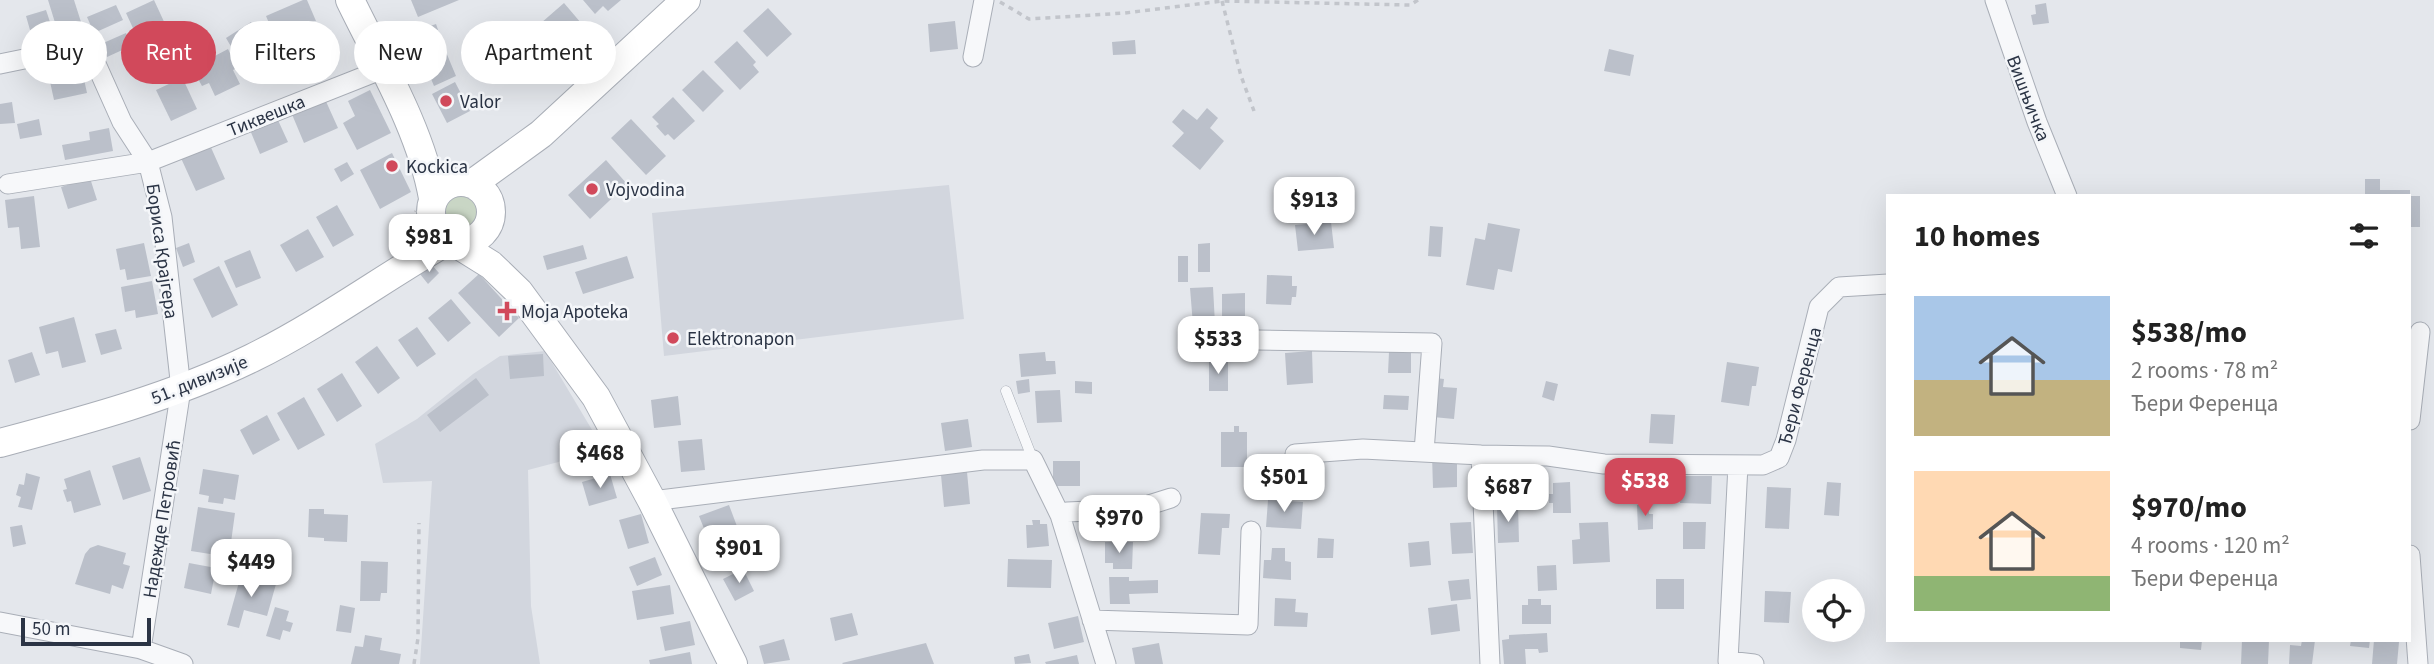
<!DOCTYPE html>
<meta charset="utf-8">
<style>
:root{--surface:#fff;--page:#f2f2f2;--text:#222;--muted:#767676;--accent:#d1495b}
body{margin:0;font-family:"Source Sans 3",sans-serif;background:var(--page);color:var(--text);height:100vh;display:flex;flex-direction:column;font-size:26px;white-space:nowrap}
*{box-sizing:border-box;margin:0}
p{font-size:23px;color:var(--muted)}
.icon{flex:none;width:38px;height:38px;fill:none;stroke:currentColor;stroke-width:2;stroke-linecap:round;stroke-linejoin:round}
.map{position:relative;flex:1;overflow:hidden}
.sheet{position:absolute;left:1886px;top:194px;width:525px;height:448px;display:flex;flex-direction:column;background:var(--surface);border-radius:0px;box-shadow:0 7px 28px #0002}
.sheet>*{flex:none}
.banner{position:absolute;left:21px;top:21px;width:665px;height:63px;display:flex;gap:14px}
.tools{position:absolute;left:1802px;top:579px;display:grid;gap:14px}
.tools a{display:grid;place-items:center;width:63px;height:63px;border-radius:50%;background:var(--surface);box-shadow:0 7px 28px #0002;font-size:35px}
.scale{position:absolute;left:21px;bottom:18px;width:130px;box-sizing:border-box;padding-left:7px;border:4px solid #2b3445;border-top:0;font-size:19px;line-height:24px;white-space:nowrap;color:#2b3445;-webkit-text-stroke:5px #f4f6f9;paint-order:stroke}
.price{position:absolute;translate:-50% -60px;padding:0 16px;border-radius:14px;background:#fff;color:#222;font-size:23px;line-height:46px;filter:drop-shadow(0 2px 4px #0008)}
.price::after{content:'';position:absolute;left:50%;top:42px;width:21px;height:16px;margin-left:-10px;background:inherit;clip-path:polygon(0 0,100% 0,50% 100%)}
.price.on{background:var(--accent);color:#fff}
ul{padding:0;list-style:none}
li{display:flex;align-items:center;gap:21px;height:175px;padding:0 28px}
li span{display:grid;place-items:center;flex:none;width:196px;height:140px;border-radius:0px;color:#555}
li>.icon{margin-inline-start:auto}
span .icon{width:84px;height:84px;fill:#fffc;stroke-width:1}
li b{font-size:30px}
h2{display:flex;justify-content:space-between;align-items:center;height:84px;padding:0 28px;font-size:30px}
.pill{padding:0 24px;border-radius:32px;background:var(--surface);box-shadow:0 7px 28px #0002;font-size:24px;line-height:63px}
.pill.on{background:var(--accent);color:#fff}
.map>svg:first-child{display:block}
</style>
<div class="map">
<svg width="2434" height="664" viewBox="0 0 2434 664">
<rect width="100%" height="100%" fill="#e4e7ec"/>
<path fill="#d2d6de" d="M949,185L964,319L664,356L652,213Z
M545,351L604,450L528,470L531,606L540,664H420L432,481L383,483L375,444L417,419L473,374L500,356Z"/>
<path fill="#c9d6c5" d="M442 212a20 20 0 1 1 40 0a20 20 0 1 1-40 0Z"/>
<path fill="#bbc0ca" d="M48,0H74L81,22L57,29Z
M154,0L166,26L138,39L126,13Z
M303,0H307L316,21L302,26L320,69L293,80L266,16Z
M411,0H459L418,17Z
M583,0H621L608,11L603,6L595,14Z
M564,3L587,30L563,50L541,23Z
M2046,3L2049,23L2033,25L2031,15L2036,14L2035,5Z
M116,5L123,20L94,33L87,17Z
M768,8L792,34L767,57L743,31Z
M46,10L53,31L32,37L26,16Z
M955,21L958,49L930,52L928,24Z
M251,22L262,39L236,55L226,38Z
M436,24L444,47L419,57L410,33Z
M161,32L197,109L171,121L156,90L171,83L156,52L148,56L140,41Z
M126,33L131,46L107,57L101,44Z
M541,34L560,55L541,72L522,51Z
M1135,40L1136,54L1113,55L1112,42Z
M737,41L756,62L753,65L759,72L740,90L714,62Z
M228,49L237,68L233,70L240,84L215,96L209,83L202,86L192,68Z
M1609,49L1634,55L1630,76L1604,71Z
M446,52L456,76L434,86L424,62Z
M82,70L87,93L54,100L49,77Z
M703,70L724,91L703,112L682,90Z
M455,82L470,111L447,123L432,94Z
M370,90L391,133L357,150L343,123L355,116L348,101Z
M324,97L338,128L304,143L291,112Z
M673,97L695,121L674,140L668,134L665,136L656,126L659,124L652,117Z
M12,102L15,123L0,124V104Z
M1207,108L1218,118L1210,128L1224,141L1200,170L1172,146L1184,133L1172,122L1183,109L1197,120Z
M277,118L288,142L260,154L250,130Z
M39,119L42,135L20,139L17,124Z
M631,119L666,156L646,175L611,138Z
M109,128L113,151L65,160L62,145L90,140L89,132Z
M209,143L225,179L196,191L180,156Z
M392,153L411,192L380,209L360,170Z
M606,160L627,184L590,219L568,195Z
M347,162L354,174L341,182L334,169Z
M90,178L97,200L68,209L61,187Z
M2365,179H2380V190H2410V196H2420V227H2410V196H2365Z
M34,196L40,247L21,249L19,227L8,228L5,200Z
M337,205L354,235L333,247L316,217Z
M1331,222L1334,248L1298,251L1295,225Z
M1488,223L1520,229L1512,272L1498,269L1494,290L1466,285L1475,238L1485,240Z
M1430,226L1443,227L1441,257L1428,256Z
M308,229L324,257L296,272L280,245Z
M144,243L151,276L127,280L125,269L120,270L116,249Z
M189,243L195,262L183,267L176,248Z
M1210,243V272H1198V244Z
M583,245L587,259L547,270L543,256Z
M250,250L261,278L236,288L224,261Z
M627,256L634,278L583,294L575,272Z
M1178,256H1188V282H1178Z
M431,264L439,273L428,284L420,274Z
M219,266L238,305L212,318L193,279Z
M479,274L519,318L499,337L458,293Z
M1267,275L1292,276V286H1297L1296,297H1292L1291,305L1266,304Z
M152,281L158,314L136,318L135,310L125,312L121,287Z
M1213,287L1215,324L1193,325L1190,288Z
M1245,293V323H1222V294Z
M451,299L471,323L448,342L428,318Z
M74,317L86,362L62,368L58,351L46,354L39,327Z
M417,327L436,354L417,367L398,340Z
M116,329L122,349L101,355L95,334Z
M377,346L400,378L378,394L355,362Z
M1312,351L1313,383L1287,385L1285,353Z
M32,352L40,375L15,383L8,360Z
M1045,352L1046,361H1055L1056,374L1021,377L1019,354Z
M1389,352H1411V373H1388Z
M543,354L544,376L510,379L508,356Z
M1209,360H1228V391H1209Z
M1727,362L1759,367L1756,386H1752L1749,406L1721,402Z
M342,373L362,406L337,422L317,389Z
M476,378L489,395L440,432L427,415Z
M1435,378L1444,379L1443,387L1457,388L1454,419L1433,417Z
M1029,379L1030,392L1018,394L1016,381Z
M1075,381L1092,382V394L1075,393Z
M1546,381L1558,384L1554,401L1542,397Z
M1060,390L1062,422L1037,423L1035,391Z
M1384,395L1409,396L1408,410L1383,409Z
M678,396L681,425L654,428L651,400Z
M304,397L325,435L298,450L277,413Z
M1651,414L1675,415L1673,444L1649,443Z
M267,415L280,440L253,455L240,430Z
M968,419L972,447L945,451L941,423Z
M1234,426H1239V432H1247V467H1221V432H1234Z
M702,439L705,470L681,472L678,441Z
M1457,454V487L1433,488L1432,455Z
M140,457L151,491L123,500L112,466Z
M1053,461H1080V486H1053Z
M203,469L239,475L235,500L224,498L223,504L208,502L209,496L199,494Z
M90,470L101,505L74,513L71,501L67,502L63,490L67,489L64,479Z
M967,472L970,504L944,507L941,475Z
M26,473L40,477L32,510L18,507L21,497L16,495L19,484L24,485Z
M610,474L617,498L589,506L582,482Z
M1681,476H1712L1711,504L1680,503Z
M1570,482L1571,513H1553V503H1549V494H1553V483Z
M1827,482L1841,483L1839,516L1824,515Z
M1767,487L1791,488L1789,529L1765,528Z
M1268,500L1303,502L1301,529L1266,527Z
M1648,504L1649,514H1653V529L1638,530L1637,505Z
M729,505L738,529L709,541L699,516Z
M1518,505L1519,542L1498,543L1497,506Z
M198,507L235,513L229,557L191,551Z
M309,509H324V514L348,515L347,542L324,541V538L308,537Z
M1201,513L1230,514L1229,528H1222L1220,555L1198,554Z
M641,514L649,543L628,549L619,520Z
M1032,520H1040V524H1047L1049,546L1027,548L1026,525H1033Z
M1471,522L1473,553L1452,554L1450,523Z
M1608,522L1610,562L1573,564L1572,540L1580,539L1579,523Z
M1683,522H1706L1705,549H1683Z
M22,525L26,544L13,547L10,527Z
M1318,538L1334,539L1333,558H1317Z
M1429,541L1431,565L1410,567L1408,543Z
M1105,542H1133L1132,569H1113V563H1105Z
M98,545L126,553L123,564L130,566L123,589L112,585L110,594L75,584L85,554L90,548Z
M1272,548H1285V561L1291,562V580L1263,578L1264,560H1271Z
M655,557L662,575L637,586L629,567Z
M1008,559L1052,560L1051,588L1007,587Z
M361,561L388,562L387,593H381L380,601H360Z
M189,563L216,568L211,594L184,588Z
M1556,565L1557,590L1538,591L1537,566Z
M743,569L754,591L735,601L723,579Z
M241,575L276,584L267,616L244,610L239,628L227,625Z
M1109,577H1129V581L1158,580V593L1129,594L1130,604H1110Z
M1469,579L1471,599L1451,601L1448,581Z
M1656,579H1684V609H1656Z
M670,585L674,614L637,620L632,591Z
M1765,591L1791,592L1789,623L1764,622Z
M1275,598L1296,599L1295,612L1308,613L1307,627L1274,626Z
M1528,599H1541V605H1551V624H1522V605H1528Z
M1457,604L1460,631L1431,635L1428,608Z
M340,605L355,608L351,633L336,631Z
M275,607L289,611L286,621L293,623L290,632L283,630L280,640L266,636Z
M852,613L858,635L835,641L830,618Z
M1078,616L1084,642L1054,649L1048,623Z
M690,621L695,645L665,651L660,627Z
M1547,633L1548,652L1539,653L1538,649H1525L1526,664H1504L1502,640L1509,639V635Z
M365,635L382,638L380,650L401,654L399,664H351L355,646L363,647Z
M784,639L790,660L764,664L759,646Z
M2180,640H2202L2201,650L2180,648Z
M2242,640H2269L2268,664H2241Z
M2302,640H2315L2312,664H2289L2290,645L2301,646Z
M2351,640H2370L2369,648L2350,646Z
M2374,640L2399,642L2397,664H2372Z
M926,643L934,664H843L842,663Z
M1159,643L1163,664H1135L1132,648Z
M690,652L692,664H650L649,660Z
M1029,654L1031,663L1015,664L1014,657Z
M1077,655L1079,664H1046L1045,662Z"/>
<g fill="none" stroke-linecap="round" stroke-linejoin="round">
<g stroke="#a9aeb7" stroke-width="11">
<path id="lane" d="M1006,391L1033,460"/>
</g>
<g stroke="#a9aeb7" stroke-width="21">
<path id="street" d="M1995,0L2037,122L2067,196
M973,57L984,0
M0,64L68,50L83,49L92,55L122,122L148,162L162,217L181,389L141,649L183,664
M8,184L148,162L383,69
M1197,339L1432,343L1424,452
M2410,420L2420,332
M1295,454L1363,449L1481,455L1548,456L1604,464L1763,465L1779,458L1786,440L1819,307L1839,287L1888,284
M1481,455L1490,664
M1738,465L1728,661L1754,664
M652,501L983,460H1033L1060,515L1106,664
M1060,515L1067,512L1136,509L1171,498
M2410,555L2418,664
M1092,620L1248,625L1251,531
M0,622L141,649"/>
</g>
<g stroke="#a9aeb7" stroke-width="30">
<path id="secondary" d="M350,0C380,62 421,130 433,198
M431 212a30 30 0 1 1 60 0a30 30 0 1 1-60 0Z
M472,184L541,134L686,0
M454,242L491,265L519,292L596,397L652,501L733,664
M0,443C86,420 172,397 252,358C321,324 383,278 449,240"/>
</g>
<path stroke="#c2c5cb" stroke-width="3.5" stroke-dasharray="5 5" stroke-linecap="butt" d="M1222,1L1241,76L1254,111
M1000,2L1029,19L1125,13L1222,1L1410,5L1418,0
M411,238L406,232L416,211
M414,664L418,638L419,523"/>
<use href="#lane" stroke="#f7f8fa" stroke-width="10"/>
<use href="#street" stroke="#f7f8fa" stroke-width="19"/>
<use href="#secondary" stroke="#fff" stroke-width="28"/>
</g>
<g fill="#d1495b" stroke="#f4f6f9" stroke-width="2.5">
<circle cx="446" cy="101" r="7"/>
<circle cx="392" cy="166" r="7"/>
<circle cx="592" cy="189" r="7"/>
<path d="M503.5 300.5h7v7h7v7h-7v7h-7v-7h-7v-7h7z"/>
<circle cx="673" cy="338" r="7"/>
</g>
<g text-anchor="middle" stroke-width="5" stroke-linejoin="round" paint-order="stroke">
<g font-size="19" fill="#2b3445" stroke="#f4f6f9">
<text transform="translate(2029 98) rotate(69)" y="7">Вишњичка</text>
<text transform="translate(266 115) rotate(-22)" y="7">Тиквешка</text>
<text transform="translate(163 251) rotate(82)" y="7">Бориса Крајгера</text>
<text transform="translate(199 379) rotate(-22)" y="7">51. дивизије</text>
<text transform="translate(1799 386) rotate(-75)" y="7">Ђери Ференца</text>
<text transform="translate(161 519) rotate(-81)" y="7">Надежде Петровић</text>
</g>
<g font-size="19" fill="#2b3445" stroke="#f4f6f9" text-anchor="start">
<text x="460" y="108">Valor</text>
<text x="406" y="173">Kockica</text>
<text x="606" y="196">Vojvodina</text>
<text x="521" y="318">Moja Apoteka</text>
<text x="687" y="345">Elektronapon</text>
</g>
</g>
</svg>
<div class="tools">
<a><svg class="icon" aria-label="locate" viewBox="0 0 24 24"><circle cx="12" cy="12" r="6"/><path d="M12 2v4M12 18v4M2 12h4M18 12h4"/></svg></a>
</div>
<div class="scale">50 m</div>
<b class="price" style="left:1314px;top:237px">$913</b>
<b class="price" style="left:429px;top:274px">$981</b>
<b class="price" style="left:1218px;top:376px">$533</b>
<b class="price" style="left:600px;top:490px">$468</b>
<b class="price" style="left:1284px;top:514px">$501</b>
<b class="price on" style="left:1645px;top:518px">$538</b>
<b class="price" style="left:1508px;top:524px">$687</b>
<b class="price" style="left:1119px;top:555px">$970</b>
<b class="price" style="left:739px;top:585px">$901</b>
<b class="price" style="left:251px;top:599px">$449</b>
<div class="banner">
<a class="pill">Buy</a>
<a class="pill on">Rent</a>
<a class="pill">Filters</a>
<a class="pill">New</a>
<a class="pill">Apartment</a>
</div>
<section class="sheet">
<h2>10 homes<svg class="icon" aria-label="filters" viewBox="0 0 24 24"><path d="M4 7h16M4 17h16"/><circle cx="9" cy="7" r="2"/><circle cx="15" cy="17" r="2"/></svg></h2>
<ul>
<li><span style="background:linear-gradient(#a9c7e8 60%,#c2b280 0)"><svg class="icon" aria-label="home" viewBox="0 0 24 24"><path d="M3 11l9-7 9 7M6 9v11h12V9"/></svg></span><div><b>$538/mo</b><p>2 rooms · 78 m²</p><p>Ђери Ференца</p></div></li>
<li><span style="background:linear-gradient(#ffd9b3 75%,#8fb573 0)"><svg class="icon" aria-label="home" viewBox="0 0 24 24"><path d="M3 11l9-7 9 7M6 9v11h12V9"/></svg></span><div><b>$970/mo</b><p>4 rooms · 120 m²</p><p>Ђери Ференца</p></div></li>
</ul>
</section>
</div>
